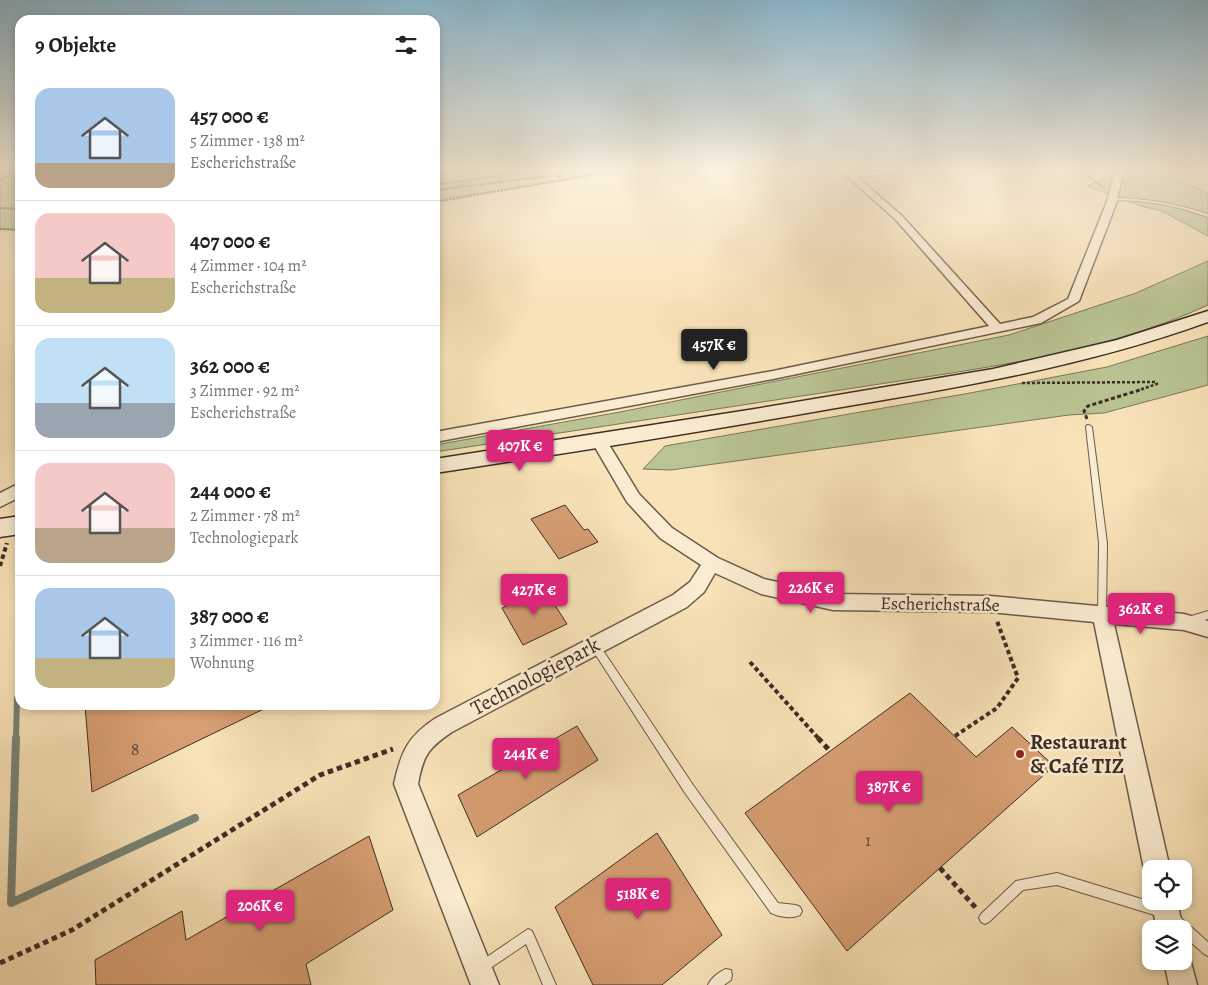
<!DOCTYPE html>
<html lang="de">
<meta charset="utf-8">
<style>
:root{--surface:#fff;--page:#f6f6f6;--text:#222;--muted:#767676;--line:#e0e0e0;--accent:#db2777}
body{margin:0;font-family:Alegreya,serif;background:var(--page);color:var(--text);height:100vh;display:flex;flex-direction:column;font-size:19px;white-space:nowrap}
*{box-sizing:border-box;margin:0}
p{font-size:16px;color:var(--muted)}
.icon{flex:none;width:28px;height:28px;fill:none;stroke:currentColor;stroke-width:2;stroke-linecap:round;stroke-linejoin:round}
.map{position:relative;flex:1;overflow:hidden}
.panel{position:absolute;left:15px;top:15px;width:425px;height:695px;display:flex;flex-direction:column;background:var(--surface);border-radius:15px;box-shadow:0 2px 8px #0003}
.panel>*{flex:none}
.tools{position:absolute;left:1142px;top:860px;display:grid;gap:10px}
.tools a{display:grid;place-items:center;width:50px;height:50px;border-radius:10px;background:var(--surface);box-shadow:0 2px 8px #0003;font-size:25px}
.price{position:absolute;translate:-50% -42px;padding:0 11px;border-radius:5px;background:var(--accent);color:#fff;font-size:16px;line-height:32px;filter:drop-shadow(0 1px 2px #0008)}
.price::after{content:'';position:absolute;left:50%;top:30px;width:15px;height:11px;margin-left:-8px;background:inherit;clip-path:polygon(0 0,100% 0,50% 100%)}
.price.selected{background:#222;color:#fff}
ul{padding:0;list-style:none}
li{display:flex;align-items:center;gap:15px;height:125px;padding:0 20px}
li+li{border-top:1px solid var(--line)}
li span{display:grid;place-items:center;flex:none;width:140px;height:100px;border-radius:15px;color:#555}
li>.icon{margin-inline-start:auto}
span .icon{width:60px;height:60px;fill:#fffc;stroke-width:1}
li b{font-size:21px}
h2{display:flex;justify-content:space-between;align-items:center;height:60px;padding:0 20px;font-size:21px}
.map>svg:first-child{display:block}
</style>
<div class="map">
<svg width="1208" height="985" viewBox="0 0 1208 985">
<rect width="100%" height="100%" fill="#f8e2b7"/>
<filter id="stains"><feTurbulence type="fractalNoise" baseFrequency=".004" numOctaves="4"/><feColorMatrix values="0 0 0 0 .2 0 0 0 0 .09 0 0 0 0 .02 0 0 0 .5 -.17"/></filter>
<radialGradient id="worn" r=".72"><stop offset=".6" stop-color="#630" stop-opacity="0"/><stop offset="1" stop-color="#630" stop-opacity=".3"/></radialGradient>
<path fill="#b9c492" stroke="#7b785c" d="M0,170H20V229H0Z
M435,170H608L566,180L435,200Z
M1130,170H1157L1208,193V236L1162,211L1141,206L1087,186Z
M1208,261V305C1098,356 973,369 854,388C714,409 575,431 435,452V445L620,412L1009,335L1136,293Z
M1208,336V385L1104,413L1069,415L671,470L643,469L665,446L970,393L1107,367Z"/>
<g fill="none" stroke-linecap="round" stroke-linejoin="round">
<path stroke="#778477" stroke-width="3" d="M519,173L520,170"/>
<path stroke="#778477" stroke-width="6" d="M16,739L17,698"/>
<path stroke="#778477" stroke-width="8" d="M16,738L11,903L195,818"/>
</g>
<path fill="#d69e72" stroke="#3d2d27" d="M565,505L584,530L588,529L598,542L559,559L531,519Z
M544,588L567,624L523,645L502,608Z
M910,693L976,757L1012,727L1054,766L847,951L745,813Z
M85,705H272L92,792Z
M577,726L598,760L477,837L458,795Z
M657,833L722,935L662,985H593L555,907Z
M369,836L393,910L306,964L311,985H96L95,960L182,911L186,940Z"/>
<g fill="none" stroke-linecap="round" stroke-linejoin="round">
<g stroke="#6c5a4b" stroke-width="2">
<path id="lane" d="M1112,198C1145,198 1177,204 1208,214V217L1183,209L1161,204L1137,201L1110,200V198Z
M1087,425H1089L1092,427L1107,543L1106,614L1105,617L1102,618L1099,617L1098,614L1099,543L1086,427Z
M1208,611V619L1188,625L1185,624L1184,621L1185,618Z
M595,642L598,643L693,785L778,903L796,905L800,907L802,911L800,915C792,919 779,917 771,913L685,793L592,649L590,646L592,643Z
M1057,873L1161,905L1165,907L1167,911L1165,915L1161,917L1057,885L1023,890L989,922L985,924L981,922L979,918L981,914L1016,881Z
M1176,915L1180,917L1208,942V956L1204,954L1184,936V929H1175L1172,925L1170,921L1172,917Z
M528,929L532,931L556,985H543L526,944L486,971L482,973L478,971L476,967L478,963Z
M726,969L731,970L732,975L731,980L724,985H708C711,978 719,972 726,969Z"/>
</g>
<g stroke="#6c5a4b" stroke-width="3">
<path id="street" d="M840,170L852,172L916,170L857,177L902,216L1000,324L1033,317L1068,299L1106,204L1114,176L1121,170H1131L1122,177L1116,204L1079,301L1041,323L773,379L435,442V432L773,371L989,326L896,220Z
M600,437L605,438L639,494L672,528L718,558L764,579L833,594L990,596L1184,614L1208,621V637L1184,630L1114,624L1170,869H1151V879L1148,878L1144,869L1094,622L990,612L833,610L761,594L715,573L704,592L687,607L452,732C428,748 423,756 418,784L499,985H471L394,784C401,752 408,736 436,718L673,595L690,582L701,565L660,538L627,502L592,442Z
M20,483V497L0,507V493Z
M1151,901H1177L1183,929H1157Z
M1184,950L1188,951L1197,985H1169L1164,961H1184Z"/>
</g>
<g stroke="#3d2d27" stroke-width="3">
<path id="secondary" d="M1208,311V322C1086,366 958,388 830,409C699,432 567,453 435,473V459L755,409L993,369L1117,340Z
M20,516V534L0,537V519Z"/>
</g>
<path stroke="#3d2d27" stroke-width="2" stroke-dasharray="2.5 1" stroke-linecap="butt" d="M560,170L558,175L560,182
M1079,170L1103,187
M0,181L19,170
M498,182L508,170
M435,185L504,175
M435,190L558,175L576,170
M435,202L620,170
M0,208L20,209
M0,229L20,230"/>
<path stroke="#3d2d27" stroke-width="2.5" stroke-dasharray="3 2" stroke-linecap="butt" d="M1022,383L1156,382L1157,384L1139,390"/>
<path stroke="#3d2d27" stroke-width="3" stroke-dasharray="4 2.5" stroke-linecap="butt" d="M1087,419L1084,411L1088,406L1143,389"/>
<path stroke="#3d2d27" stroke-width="4" stroke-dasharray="4.5 3" stroke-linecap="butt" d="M0,566L7,543
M750,662L819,739
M955,736L997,708L1018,678L997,621"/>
<path stroke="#3d2d27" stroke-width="5" stroke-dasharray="5.5 4" stroke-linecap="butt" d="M818,738L830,751
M940,868L976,908
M0,963L72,930L320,775L393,749"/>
<use href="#lane" fill="#faecd0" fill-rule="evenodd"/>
<use href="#street" fill="#faecd0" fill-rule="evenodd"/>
<use href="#secondary" fill="#faecd0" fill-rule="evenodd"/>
</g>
<linearGradient id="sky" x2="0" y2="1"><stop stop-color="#8ab8d0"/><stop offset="0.55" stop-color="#fcf2df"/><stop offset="1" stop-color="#fcf2df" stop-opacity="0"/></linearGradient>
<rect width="1208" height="308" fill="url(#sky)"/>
<circle fill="#8f2418" stroke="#faecd0" stroke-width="2" cx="1020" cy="754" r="5"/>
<g text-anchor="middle" stroke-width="5" stroke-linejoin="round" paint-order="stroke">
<g font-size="18" fill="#3d2d27" stroke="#faecd0">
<text transform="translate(940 604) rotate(1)" y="6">Escherichstraße</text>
</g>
<g font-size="18" fill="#63493a">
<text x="135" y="755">8</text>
<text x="868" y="846">1</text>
</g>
<g font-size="21" fill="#3d2d27" stroke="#faecd0">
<text transform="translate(535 676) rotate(-28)" y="7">Technologiepark</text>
</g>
<g font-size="21" font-weight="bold" fill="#3d2d27" stroke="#faecd0" text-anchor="start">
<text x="1030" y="749">Restaurant<tspan x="1030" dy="24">&amp; Café TIZ</tspan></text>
</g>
</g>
<rect width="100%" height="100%" filter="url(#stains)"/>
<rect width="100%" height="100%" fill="url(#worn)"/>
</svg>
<div class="tools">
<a><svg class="icon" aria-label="locate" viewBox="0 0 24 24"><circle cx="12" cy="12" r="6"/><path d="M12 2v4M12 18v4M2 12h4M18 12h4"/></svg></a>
<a><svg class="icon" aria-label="layers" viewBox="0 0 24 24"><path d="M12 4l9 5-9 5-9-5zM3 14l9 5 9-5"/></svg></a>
</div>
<b class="price selected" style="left:714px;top:371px">457K €</b>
<b class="price" style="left:520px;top:472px">407K €</b>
<b class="price" style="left:811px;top:614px">226K €</b>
<b class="price" style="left:534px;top:616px">427K €</b>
<b class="price" style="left:1141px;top:635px">362K €</b>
<b class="price" style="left:526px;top:780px">244K €</b>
<b class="price" style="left:889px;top:813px">387K €</b>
<b class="price" style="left:638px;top:920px">518K €</b>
<b class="price" style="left:260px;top:932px">206K €</b>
<section class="panel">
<h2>9 Objekte<svg class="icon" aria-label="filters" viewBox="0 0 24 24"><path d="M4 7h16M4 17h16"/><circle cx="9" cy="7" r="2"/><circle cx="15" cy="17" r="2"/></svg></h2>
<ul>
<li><span style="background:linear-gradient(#a9c7e8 75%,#b9a48a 0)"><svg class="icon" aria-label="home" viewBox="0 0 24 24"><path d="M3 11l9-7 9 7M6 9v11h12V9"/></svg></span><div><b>457 000 €</b><p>5 Zimmer · 138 m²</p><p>Escherichstraße</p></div></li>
<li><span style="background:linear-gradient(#f6c9c9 65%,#c2b280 0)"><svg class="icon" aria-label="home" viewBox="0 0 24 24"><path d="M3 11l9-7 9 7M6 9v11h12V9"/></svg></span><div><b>407 000 €</b><p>4 Zimmer · 104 m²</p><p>Escherichstraße</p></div></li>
<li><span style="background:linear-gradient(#bfe0f5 65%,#9aa5b1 0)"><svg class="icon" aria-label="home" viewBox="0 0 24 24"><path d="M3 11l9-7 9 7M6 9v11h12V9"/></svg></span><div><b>362 000 €</b><p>3 Zimmer · 92 m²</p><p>Escherichstraße</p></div></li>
<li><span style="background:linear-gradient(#f6c9c9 65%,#b9a48a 0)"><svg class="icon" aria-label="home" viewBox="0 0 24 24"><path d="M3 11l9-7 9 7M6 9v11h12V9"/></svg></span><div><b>244 000 €</b><p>2 Zimmer · 78 m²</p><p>Technologiepark</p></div></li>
<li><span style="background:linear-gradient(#a9c7e8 70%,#c2b280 0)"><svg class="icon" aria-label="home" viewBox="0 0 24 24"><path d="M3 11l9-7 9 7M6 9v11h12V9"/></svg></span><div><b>387 000 €</b><p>3 Zimmer · 116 m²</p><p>Wohnung</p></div></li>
</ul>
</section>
</div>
